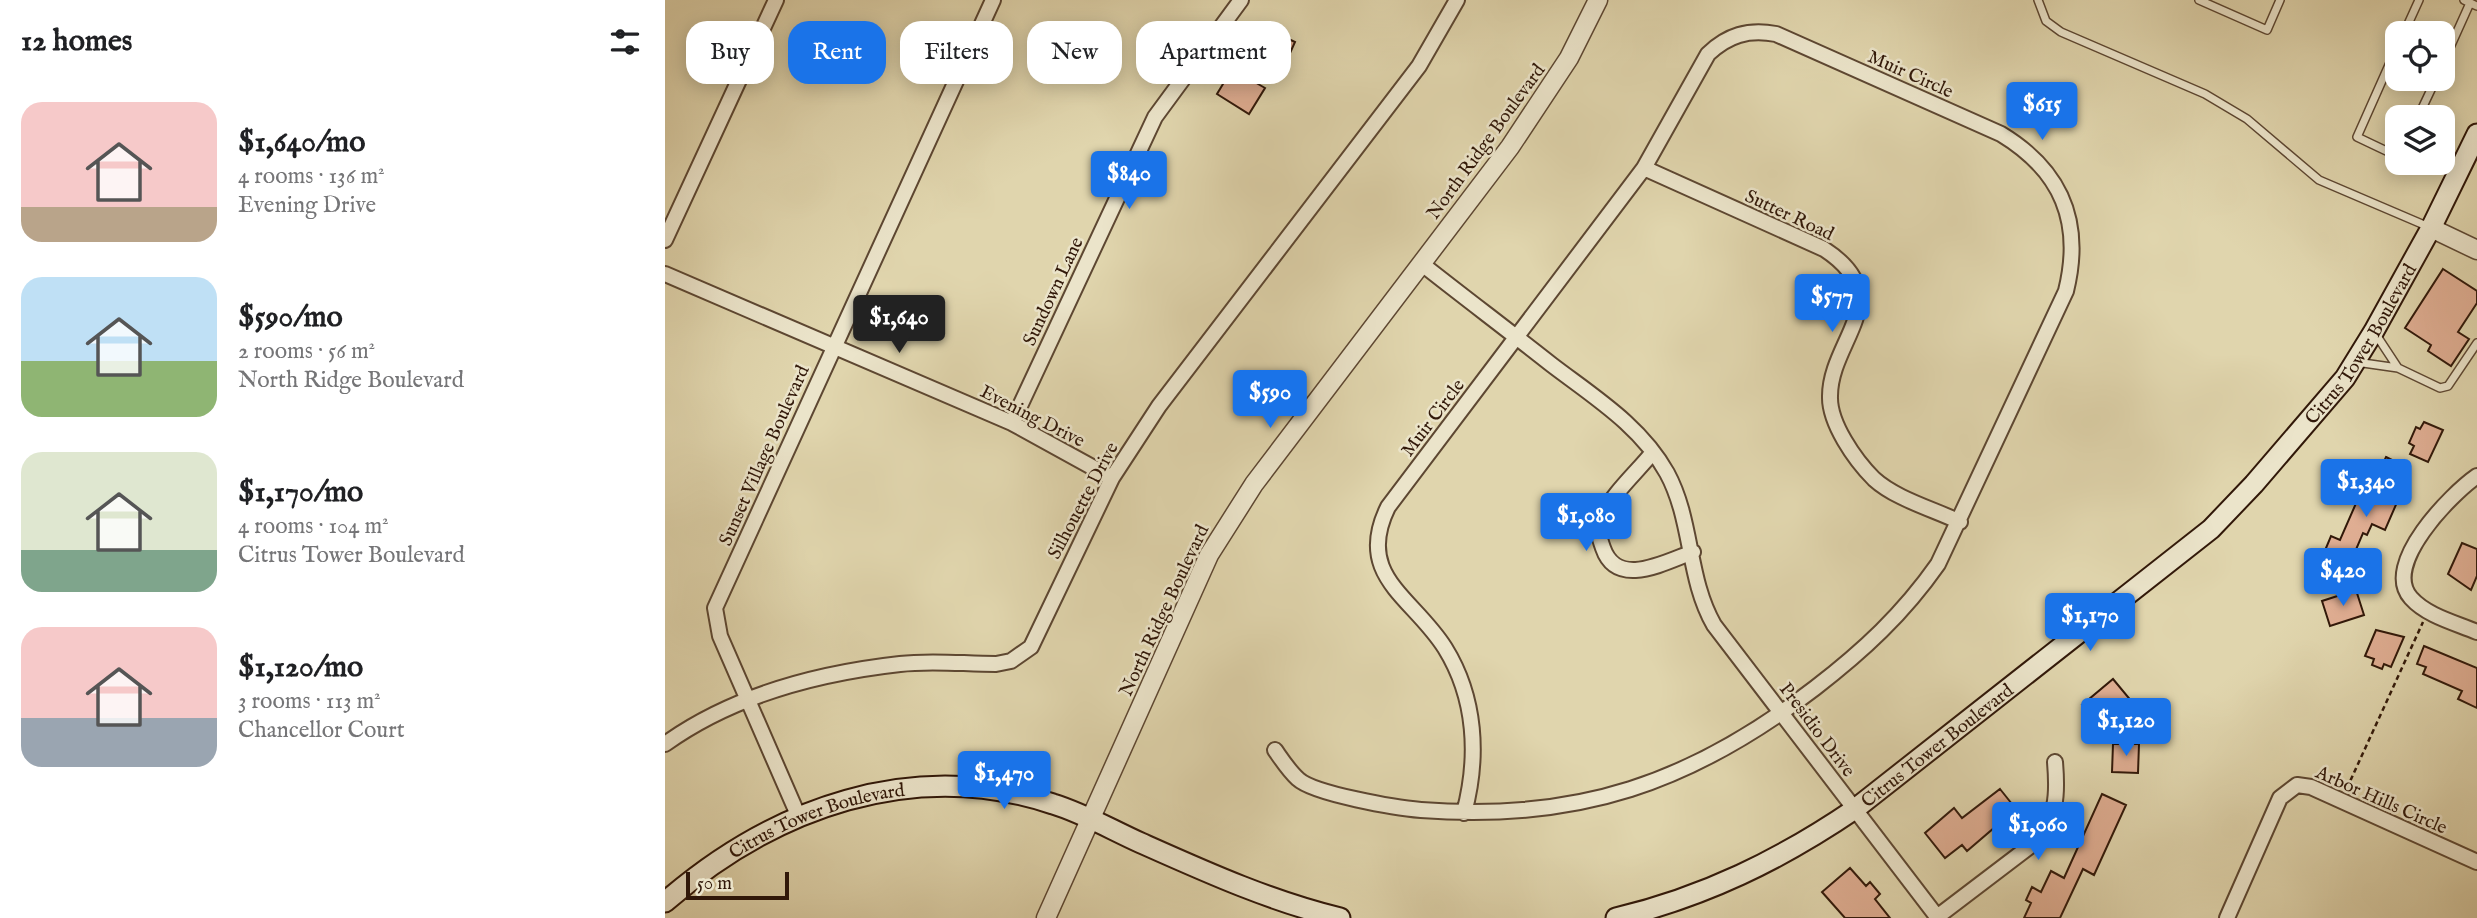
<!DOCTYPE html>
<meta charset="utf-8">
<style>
:root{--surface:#fff;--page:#f6f6f6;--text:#202124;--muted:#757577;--accent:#1a73e8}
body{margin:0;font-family:"IM FELL English",serif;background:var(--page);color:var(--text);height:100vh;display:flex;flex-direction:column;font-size:26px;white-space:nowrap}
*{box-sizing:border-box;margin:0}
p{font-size:23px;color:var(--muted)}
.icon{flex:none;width:38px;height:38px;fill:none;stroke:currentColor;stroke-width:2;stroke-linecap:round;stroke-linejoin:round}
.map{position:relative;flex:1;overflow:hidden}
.side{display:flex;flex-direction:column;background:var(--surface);width:665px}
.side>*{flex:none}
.top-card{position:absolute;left:21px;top:21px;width:665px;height:63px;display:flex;gap:14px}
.controls{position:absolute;left:1720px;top:21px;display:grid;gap:14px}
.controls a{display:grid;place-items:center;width:70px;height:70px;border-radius:14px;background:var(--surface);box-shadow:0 4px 18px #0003;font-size:35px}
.scale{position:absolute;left:21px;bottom:18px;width:103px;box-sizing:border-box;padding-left:7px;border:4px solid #311809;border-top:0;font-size:19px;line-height:24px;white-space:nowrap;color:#311809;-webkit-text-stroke:5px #ebe4ca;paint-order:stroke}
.price{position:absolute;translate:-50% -60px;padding:0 16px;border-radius:7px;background:var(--accent);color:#fff;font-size:23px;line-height:46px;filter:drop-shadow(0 2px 4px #0008)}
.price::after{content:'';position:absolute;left:50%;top:42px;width:21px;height:16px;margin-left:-10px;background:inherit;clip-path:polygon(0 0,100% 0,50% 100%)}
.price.selected{background:#222;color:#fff}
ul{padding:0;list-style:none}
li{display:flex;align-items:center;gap:21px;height:175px;padding:0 21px}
li span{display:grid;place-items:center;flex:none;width:196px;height:140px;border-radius:21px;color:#555}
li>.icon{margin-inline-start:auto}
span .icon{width:84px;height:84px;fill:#fffc;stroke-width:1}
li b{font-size:30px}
h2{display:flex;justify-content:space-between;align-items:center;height:84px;padding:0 21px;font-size:30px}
.chip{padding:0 24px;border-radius:21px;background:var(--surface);box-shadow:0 4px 18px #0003;font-size:24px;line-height:63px}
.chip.selected{background:var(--accent);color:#fff}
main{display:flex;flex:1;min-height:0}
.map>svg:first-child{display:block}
</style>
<main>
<section class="side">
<h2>12 homes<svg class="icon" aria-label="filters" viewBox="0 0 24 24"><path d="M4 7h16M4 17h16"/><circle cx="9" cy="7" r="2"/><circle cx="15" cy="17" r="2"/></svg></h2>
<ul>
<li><span style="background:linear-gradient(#f6c9c9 75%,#b9a48a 0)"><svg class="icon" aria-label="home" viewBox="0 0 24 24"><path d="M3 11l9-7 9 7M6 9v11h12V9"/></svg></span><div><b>$1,640/mo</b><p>4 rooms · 136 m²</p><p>Evening Drive</p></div></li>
<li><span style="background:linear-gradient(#bfe0f5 60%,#8fb573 0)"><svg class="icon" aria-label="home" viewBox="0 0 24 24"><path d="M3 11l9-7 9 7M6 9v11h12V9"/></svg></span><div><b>$590/mo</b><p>2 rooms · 56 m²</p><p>North Ridge Boulevard</p></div></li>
<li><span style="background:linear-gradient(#dfe7d0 70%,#7fa58c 0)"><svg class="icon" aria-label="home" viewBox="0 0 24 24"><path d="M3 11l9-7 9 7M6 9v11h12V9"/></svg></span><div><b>$1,170/mo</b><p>4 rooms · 104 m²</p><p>Citrus Tower Boulevard</p></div></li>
<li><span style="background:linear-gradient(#f6c9c9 65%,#9aa5b1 0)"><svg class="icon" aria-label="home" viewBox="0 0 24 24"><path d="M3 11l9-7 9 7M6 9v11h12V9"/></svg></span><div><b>$1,120/mo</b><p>3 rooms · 113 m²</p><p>Chancellor Court</p></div></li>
</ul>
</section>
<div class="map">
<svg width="1812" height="918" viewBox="0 0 1812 918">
<rect width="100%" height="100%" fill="#e0d5ad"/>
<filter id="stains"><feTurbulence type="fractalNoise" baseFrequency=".00286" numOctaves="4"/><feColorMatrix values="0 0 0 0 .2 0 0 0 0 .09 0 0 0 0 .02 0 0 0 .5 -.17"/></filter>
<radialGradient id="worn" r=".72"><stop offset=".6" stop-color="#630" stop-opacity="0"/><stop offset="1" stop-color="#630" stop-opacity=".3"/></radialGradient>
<path fill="#e0ae93" stroke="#311809" stroke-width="2" d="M599,27L630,42L617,71L586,56Z
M567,69L600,88L584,114L552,94Z
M1778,269L1812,291V303L1793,332L1804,339L1786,366L1763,351L1766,345L1740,328Z
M1759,422L1778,430L1763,462L1745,454L1749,446L1744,443L1751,427L1755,429Z
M1721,457L1739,466L1731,483L1743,489L1737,502L1733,500L1720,530L1707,524L1702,535L1698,533L1678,580L1657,571L1661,562L1656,560L1666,536L1675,540L1692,501L1699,504Z
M1797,543L1812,549V576L1806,590L1783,574Z
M1691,590L1699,615L1665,626L1657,601Z
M1711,630L1739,637L1726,667L1719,664L1717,669L1707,665L1709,659L1700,656Z
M1759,646L1812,668V708L1793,699L1797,691L1758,674L1761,667L1752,664Z
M1448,679L1473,709L1447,730L1432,712L1426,717L1417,705Z
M1448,744H1474L1473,773L1447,772Z
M1335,789L1351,809L1302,851L1297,845L1280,858L1260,833L1289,808L1297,818Z
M1437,794L1461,805L1429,875L1418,869L1395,918H1359L1366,903L1361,900L1367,887L1376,892L1386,871L1399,878Z
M1185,868L1201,886L1205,882L1215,894L1210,899L1225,918H1180L1157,892Z"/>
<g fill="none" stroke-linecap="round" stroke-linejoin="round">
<g stroke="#5d4732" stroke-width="10">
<path id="service" d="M1373,0L1381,21L1396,32L1540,94L1582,119L1654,180L1764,227
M1534,0L1602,30L1615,0
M1799,0L1812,6
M1739,33L1754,0
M1732,47L1692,137L1732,156
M1778,63L1805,3
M1753,117L1771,79
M1691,362L1733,368L1710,333
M1733,368L1775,388L1783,386L1812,343"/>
</g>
<g stroke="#5d4732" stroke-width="18">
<path id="minor" d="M979,168L1159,249C1234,298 1165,340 1165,396C1164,423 1190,460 1209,479C1231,499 1268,509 1295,522
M0,240L111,0
M757,264C800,298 844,331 887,365C929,397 976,426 1002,473C1028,521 1022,578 1049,625L1273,918
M0,274L347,423L447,478
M347,423L490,117L576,0
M988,452C972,472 948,493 937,516C931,527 934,537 938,548C952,589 1000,562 1028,552
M1812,476C1786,494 1716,565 1746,598C1762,616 1791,623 1812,632
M0,744C67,696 154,673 235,664C266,660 299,664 331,664L346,661L366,647L447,478L494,406L754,66L792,0
M610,750C617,760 624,771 633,779C649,794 732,808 756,810C913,822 1026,783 1150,688C1198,651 1238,614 1273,564L1401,291C1418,222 1397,171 1336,134L1111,34C1083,29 1063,35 1043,54L979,168L723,507C689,576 748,597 780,648C811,698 814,757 799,813
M133,815L55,636L50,608L328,0
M1272,917L1368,844C1392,815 1393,798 1390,762
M1562,918L1615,798L1632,785L1646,787L1812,862"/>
</g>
<g stroke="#5d4732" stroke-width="21">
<path id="tertiary" d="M1766,228L1812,250
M381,918L544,555L589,484L845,147L904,58L933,0"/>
</g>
<g stroke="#311809" stroke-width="23">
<g id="secondary">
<path id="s1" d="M0,902C108,808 248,757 388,804C418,813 447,830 476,843C541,872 605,901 675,918"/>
<path id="s2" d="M951,918C1039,897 1115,860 1190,809L1546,529L1589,484L1680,378L1709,331L1766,228L1812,134"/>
</g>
</g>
<path stroke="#311809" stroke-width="2.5" stroke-dasharray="5 3.5" stroke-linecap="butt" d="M1682,788L1758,622"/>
<use href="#service" stroke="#ebe4ca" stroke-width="7"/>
<use href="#minor" stroke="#ebe4ca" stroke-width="14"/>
<use href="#tertiary" stroke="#ebe4ca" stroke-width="18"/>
<use href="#secondary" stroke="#ebe4ca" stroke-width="19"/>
</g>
<g text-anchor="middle" stroke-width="5" stroke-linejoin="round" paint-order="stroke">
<g font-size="19" fill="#311809" stroke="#ebe4ca">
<text transform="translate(1246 73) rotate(24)" y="7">Muir Circle</text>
<text transform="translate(820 141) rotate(-54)" y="7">North Ridge Boulevard</text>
<text transform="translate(1125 214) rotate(25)" y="7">Sutter Road</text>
<text transform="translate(387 291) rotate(-65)" y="7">Sundown Lane</text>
<text dy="7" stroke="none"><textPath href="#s2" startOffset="956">Citrus Tower Boulevard</textPath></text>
<text transform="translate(368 415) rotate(27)" y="7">Evening Drive</text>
<text transform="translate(767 417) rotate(-53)" y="7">Muir Circle</text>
<text transform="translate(98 455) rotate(-66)" y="7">Sunset Village Boulevard</text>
<text transform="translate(417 500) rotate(-62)" y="7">Silhouette Drive</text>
<text transform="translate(498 610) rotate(-65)" y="7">North Ridge Boulevard</text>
<text transform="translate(1153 729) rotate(53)" y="7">Presidio Drive</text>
<text dy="7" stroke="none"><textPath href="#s2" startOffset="368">Citrus Tower Boulevard</textPath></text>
<text transform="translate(1717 799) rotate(24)" y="7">Arbor Hills Circle</text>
<text dy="7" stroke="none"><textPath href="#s1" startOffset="175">Citrus Tower Boulevard</textPath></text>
</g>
</g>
<rect width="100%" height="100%" filter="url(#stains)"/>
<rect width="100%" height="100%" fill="url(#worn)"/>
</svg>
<div class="controls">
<a><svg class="icon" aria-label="locate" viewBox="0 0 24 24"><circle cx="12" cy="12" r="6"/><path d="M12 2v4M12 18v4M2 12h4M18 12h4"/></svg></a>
<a><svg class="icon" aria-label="layers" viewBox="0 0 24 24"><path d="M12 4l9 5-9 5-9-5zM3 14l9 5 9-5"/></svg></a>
</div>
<div class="scale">50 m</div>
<b class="price" style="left:1377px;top:142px">$615</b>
<b class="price" style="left:464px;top:211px">$840</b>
<b class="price" style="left:1167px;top:334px">$577</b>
<b class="price selected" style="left:234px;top:355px">$1,640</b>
<b class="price" style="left:605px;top:430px">$590</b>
<b class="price" style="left:1701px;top:519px">$1,340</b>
<b class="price" style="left:921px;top:553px">$1,080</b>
<b class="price" style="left:1678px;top:608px">$420</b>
<b class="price" style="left:1425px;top:653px">$1,170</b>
<b class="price" style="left:1461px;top:758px">$1,120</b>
<b class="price" style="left:339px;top:811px">$1,470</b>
<b class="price" style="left:1373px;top:862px">$1,060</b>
<div class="top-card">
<a class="chip">Buy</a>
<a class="chip selected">Rent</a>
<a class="chip">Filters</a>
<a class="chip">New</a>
<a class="chip">Apartment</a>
</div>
</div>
</main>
